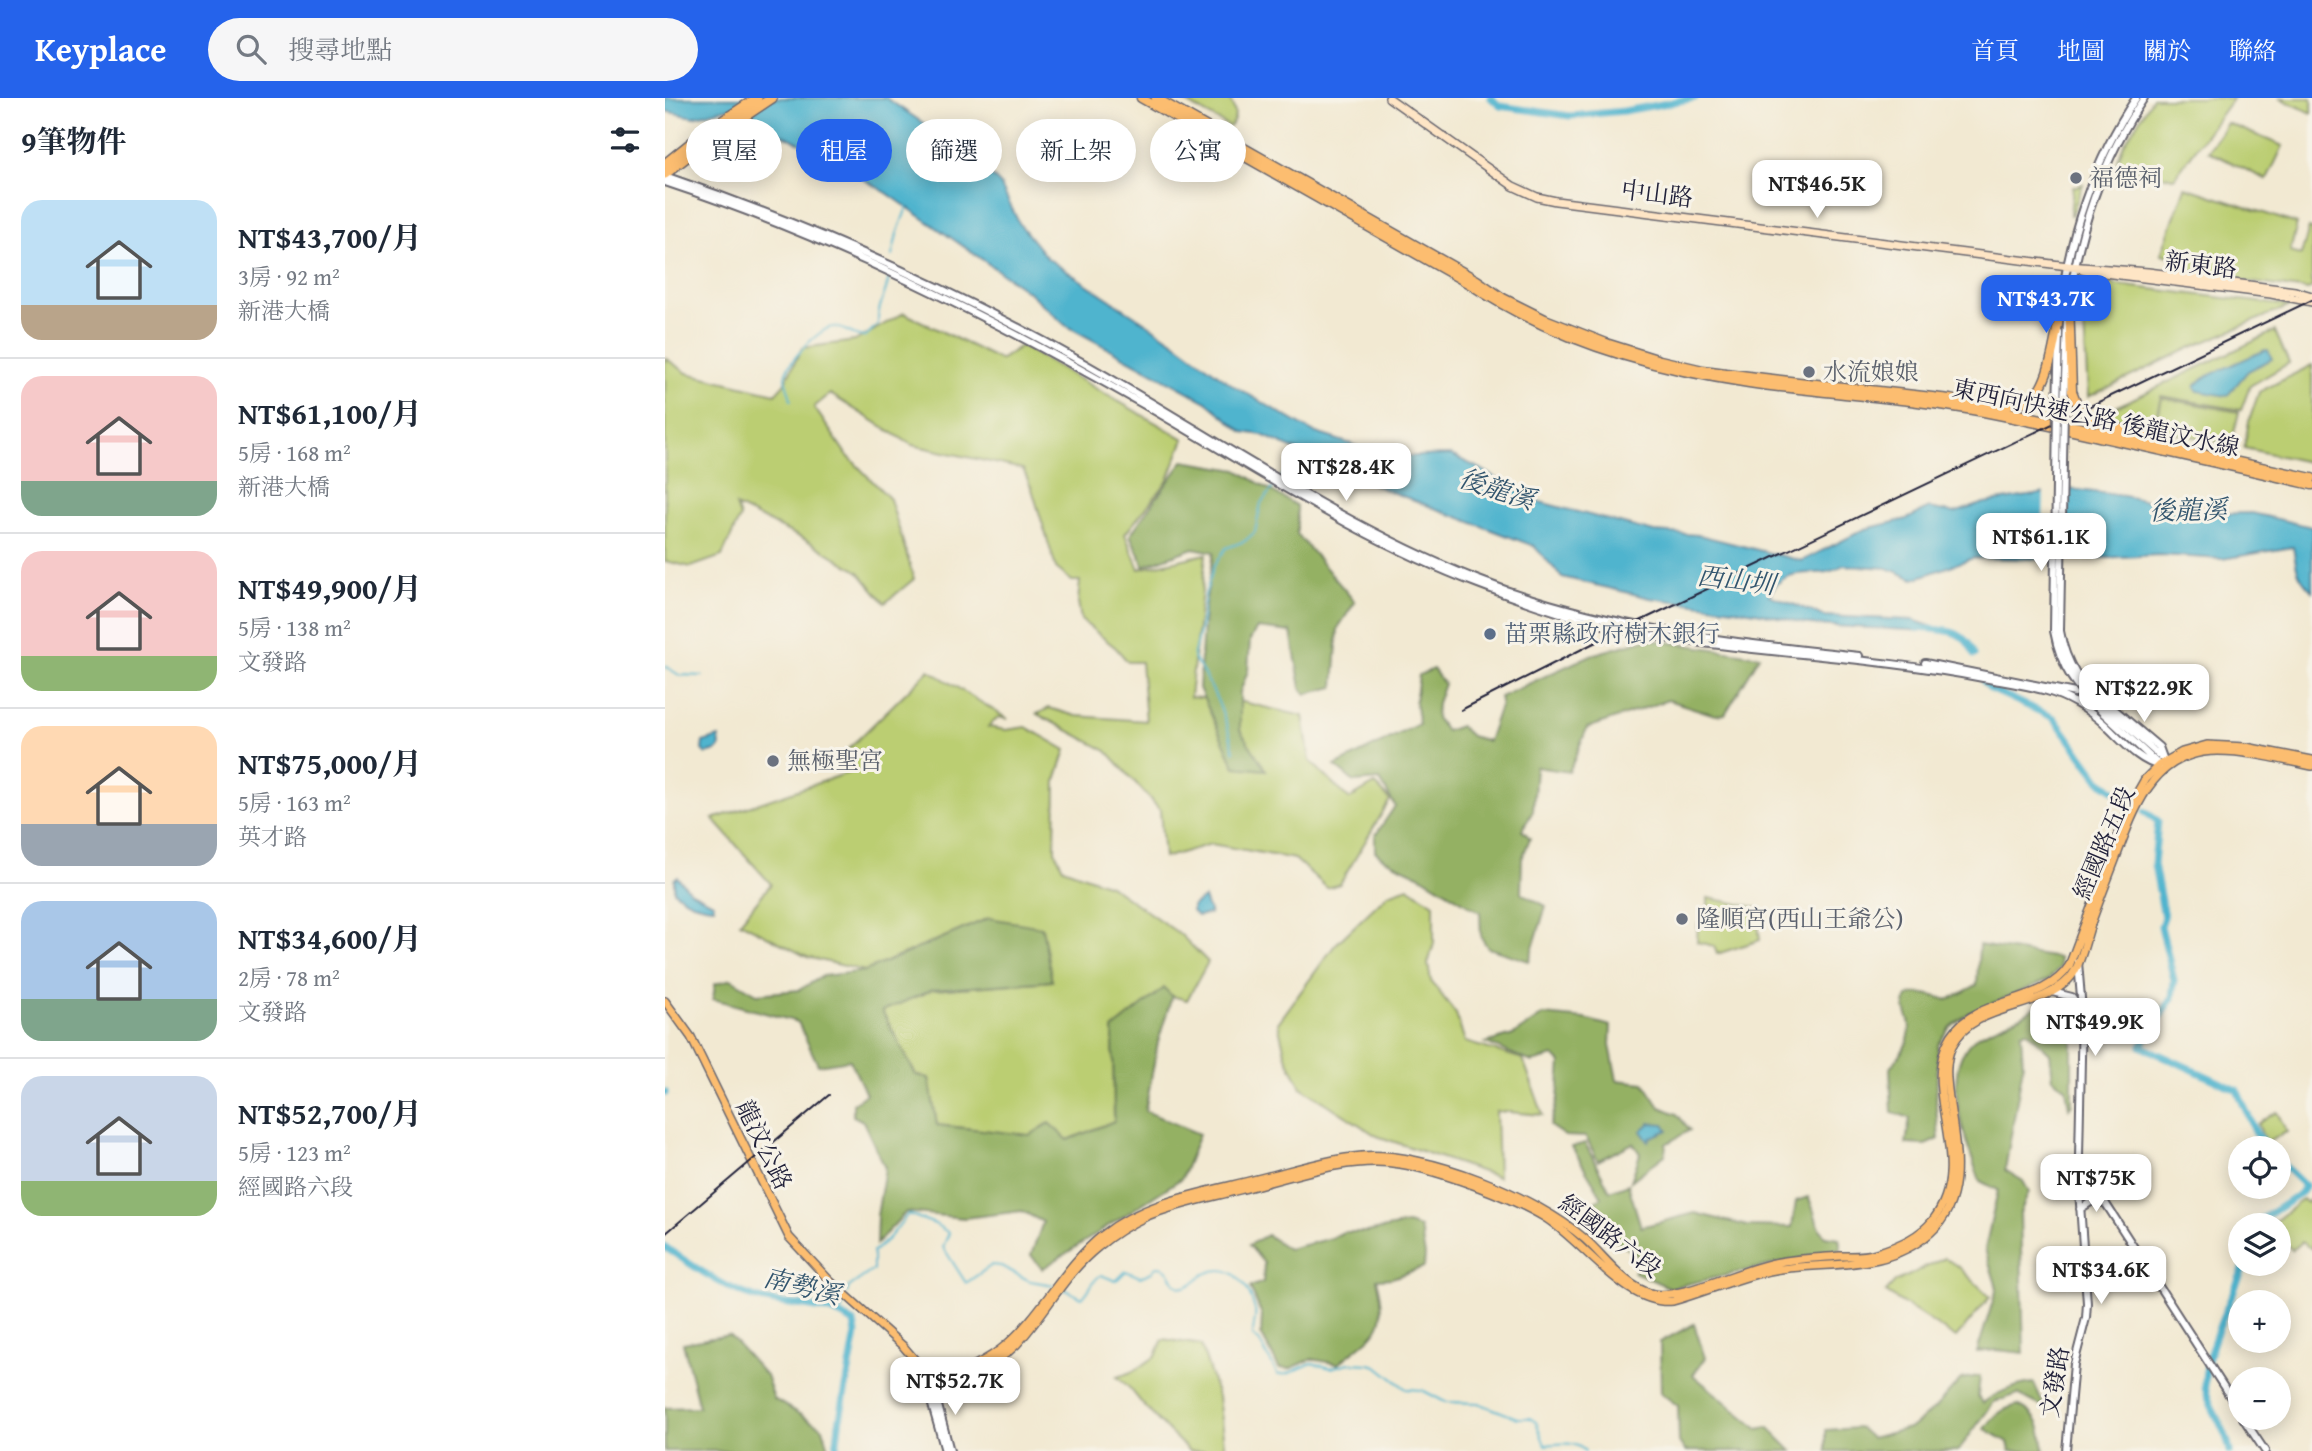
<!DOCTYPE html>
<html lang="zh-TW">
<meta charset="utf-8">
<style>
:root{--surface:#fff;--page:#f6f6f7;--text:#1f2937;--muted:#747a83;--line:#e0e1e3;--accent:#2563eb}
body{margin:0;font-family:"Gentium Book Plus","Noto Serif TC",serif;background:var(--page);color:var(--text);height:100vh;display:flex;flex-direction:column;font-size:26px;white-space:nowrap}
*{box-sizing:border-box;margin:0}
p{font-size:23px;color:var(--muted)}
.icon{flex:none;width:38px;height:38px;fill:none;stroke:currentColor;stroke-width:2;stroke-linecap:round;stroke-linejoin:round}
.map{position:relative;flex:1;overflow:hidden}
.sheet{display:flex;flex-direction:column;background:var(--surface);width:665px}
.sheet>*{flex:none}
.guide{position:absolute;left:21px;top:21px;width:665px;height:63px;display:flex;gap:14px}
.controls{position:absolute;left:1563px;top:1038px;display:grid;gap:14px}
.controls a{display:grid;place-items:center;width:63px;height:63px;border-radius:50%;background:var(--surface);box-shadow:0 4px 18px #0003;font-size:35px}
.price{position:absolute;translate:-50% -60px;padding:0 16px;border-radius:14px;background:#fff;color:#222;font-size:23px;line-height:46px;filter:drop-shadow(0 2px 4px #0008)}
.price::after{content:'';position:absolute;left:50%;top:42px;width:21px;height:16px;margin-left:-10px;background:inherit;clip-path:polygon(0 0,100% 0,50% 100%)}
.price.active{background:var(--accent);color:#fff}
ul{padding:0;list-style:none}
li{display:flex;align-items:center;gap:21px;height:175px;padding:0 21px}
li+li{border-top:2px solid var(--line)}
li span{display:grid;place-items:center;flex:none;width:196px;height:140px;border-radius:21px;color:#555}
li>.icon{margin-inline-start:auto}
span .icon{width:84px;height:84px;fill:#fffc;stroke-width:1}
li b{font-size:30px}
h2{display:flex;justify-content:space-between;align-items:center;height:84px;padding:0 21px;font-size:30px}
.tag{padding:0 24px;border-radius:32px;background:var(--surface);box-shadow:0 4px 18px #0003;font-size:24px;line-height:63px}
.tag.active{background:var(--accent);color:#fff}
header{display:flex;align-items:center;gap:42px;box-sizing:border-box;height:98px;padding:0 35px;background:var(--accent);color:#fff}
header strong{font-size:33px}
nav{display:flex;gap:38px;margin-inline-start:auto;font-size:24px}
.search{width:490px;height:63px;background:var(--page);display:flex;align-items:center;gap:18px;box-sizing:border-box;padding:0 24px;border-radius:38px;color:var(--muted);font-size:26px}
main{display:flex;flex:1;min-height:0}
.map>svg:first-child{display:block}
</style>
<header>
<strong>Keyplace</strong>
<div class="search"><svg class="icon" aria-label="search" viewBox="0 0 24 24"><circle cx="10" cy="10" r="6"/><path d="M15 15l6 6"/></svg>搜尋地點</div>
<nav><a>首頁</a><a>地圖</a><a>關於</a><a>聯絡</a></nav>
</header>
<main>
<section class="sheet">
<h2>9筆物件<svg class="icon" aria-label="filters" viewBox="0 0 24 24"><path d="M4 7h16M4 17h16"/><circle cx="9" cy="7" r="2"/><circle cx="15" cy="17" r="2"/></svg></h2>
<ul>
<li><span style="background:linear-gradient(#bfe0f5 75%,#b9a48a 0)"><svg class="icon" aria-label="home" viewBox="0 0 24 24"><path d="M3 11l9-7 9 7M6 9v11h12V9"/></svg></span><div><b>NT$43,700/月</b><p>3房 · 92 m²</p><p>新港大橋</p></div></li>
<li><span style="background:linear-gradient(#f6c9c9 75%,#7fa58c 0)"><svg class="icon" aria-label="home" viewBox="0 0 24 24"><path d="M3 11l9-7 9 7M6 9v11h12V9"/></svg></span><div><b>NT$61,100/月</b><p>5房 · 168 m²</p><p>新港大橋</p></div></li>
<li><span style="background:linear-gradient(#f6c9c9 75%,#8fb573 0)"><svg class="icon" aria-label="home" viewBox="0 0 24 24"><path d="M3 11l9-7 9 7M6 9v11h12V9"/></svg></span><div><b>NT$49,900/月</b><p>5房 · 138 m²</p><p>文發路</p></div></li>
<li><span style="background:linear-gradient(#ffd9b3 70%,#9aa5b1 0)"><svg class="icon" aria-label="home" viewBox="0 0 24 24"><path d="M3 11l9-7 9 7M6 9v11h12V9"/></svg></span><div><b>NT$75,000/月</b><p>5房 · 163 m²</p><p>英才路</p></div></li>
<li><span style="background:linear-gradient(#a9c7e8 70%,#7fa58c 0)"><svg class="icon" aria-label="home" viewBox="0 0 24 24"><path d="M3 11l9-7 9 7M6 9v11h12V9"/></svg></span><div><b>NT$34,600/月</b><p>2房 · 78 m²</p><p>文發路</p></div></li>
<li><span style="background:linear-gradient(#c9d6e8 75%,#8fb573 0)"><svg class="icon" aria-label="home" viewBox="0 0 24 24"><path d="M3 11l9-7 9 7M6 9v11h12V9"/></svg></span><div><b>NT$52,700/月</b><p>5房 · 123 m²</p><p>經國路六段</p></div></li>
</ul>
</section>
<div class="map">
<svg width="1647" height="1353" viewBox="0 0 1647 1353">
<rect width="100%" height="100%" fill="#f7f3e8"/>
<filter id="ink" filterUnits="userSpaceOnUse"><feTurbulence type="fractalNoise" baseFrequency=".0143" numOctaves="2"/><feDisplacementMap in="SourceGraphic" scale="14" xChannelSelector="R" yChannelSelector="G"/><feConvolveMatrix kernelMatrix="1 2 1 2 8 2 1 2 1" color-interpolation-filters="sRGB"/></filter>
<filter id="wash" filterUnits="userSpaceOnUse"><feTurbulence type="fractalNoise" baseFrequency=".00686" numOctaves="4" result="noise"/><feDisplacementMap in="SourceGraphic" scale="28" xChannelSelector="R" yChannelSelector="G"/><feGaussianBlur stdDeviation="1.57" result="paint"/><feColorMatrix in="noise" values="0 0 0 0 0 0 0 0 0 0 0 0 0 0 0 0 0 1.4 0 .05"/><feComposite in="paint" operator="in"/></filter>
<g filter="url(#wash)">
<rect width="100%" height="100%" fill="#f2e9d2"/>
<path fill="#bbce72" stroke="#6e7856" stroke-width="2" d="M513,0H564C570,12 573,18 565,29Z
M1488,0H1568L1509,80L1451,67L1459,46Z
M1614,0H1647V15Z
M1562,25L1618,48L1602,82L1543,53Z
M1418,86L1407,117H1405L1408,89Z
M1520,89L1632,126L1625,154L1636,157L1644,130L1647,131V190L1643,192L1518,175L1523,162L1496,156Z
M1428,184L1625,208L1527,249L1423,299L1417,187Z
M239,215L335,262L356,248L519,341L502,384L460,436L474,471L541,456L525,599L577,604L638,618L645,663L684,701L710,686L725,702L675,786L662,790L630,761L546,746L499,760L495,712L442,653L372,616L384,610L411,618L481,623L476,564H463L451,550L416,522L413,504L415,483H407L391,470L367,391L358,371L247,347L165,296L149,309L181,356L225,401L249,481L220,505L194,474L145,444L71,408L75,419L57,458L26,469L0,463V260L22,275L110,296L119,286L137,250L190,243Z
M1610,233L1624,265L1585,288L1576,312L1496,298L1488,332L1450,323L1434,317Z
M1647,267V365L1579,350L1584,323L1594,294Z
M1497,300L1574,314L1567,343L1564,346L1490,331Z
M264,572L343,621L333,619L323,629L341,632L361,629L401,652L391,682L390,753L398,770L444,787L516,837L543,864L522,902L507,898L499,891L448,931L449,1023L403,1042L272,1027L264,980L251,977L217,913L267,892L387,883L324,820L200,873L142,859L75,824L106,786L48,721L191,672L177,657Z
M743,789L769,806V845L763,866L766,883L791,916L800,944L858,961L878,1017L831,1013L833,1079L712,1038L636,989L621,959L613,925L670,847L723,796Z
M1043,800L1091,809L1095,842L1052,856L1049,848L1032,844L1033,825L1044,827Z
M1612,1014L1622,1034L1600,1044L1593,1026Z
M1417,1074L1434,1102L1427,1100L1418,1106L1415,1076Z
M1647,1100V1151L1636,1144L1627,1152L1614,1139V1127H1605L1638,1101L1642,1105Z
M1280,1160L1295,1170L1325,1199L1291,1240L1221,1194L1230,1184Z
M498,1241L536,1247L553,1299L560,1353H524C510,1340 496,1326 483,1312C472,1301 465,1287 452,1279L469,1273L491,1258Z"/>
<path fill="#94b164" stroke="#5b6a50" stroke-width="2" d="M518,363L572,372L632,408V436L690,504L673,530L669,589L641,596L636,590L626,534L592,530L585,542L583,573L575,594V632L601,672L570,669L534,590L539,513L549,454L528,450L479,468L465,437Z
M982,541L1095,558L1060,616L1050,617L1003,602L922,630L904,674L871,669L868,713L857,732L865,740L857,761L856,795L881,808L864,863L823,850L816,839L815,814L754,777L719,761L710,753V738L730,708L715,682L689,684L670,668L754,626L750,604L754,577L768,571L779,586L772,605L771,620L781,633L795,628L806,638L823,643L836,605L835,599L926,557Z
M324,820L377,829L387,883L267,892L217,913L251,977L264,980L272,1027L365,1037L384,1025L403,1042L449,1023L448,931L499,890L507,898L493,944L480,1013L534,1036L517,1080L377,1171L366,1157L378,1124L357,1113L299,1120L241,1114L211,1146L212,1118L220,1070L198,1023L188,1018V1006L201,996L185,962L153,967L133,924L48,901L50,886L66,881L92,896L134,892L158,878L200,873Z
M1314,847L1394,860L1395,869L1383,882L1304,915L1285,929L1273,947L1271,1009L1274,1041L1260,1047L1241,1046L1245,1020L1227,1014L1225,970C1234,959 1245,945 1245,930C1246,923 1240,916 1240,908C1240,887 1272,899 1283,902L1312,887Z
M1375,906H1401L1407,919V1006L1404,1010L1401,990L1388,981L1385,955L1362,933L1356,935L1358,968L1340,1072L1358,1083L1364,1094L1355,1115L1359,1255L1331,1252L1312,1254L1332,1190L1320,1151L1333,1092L1315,1083C1301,1045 1271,968 1312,939C1325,930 1338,927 1352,920C1360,917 1367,911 1375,906Z
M878,917L920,921L946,928L945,947L952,982L979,985L995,1009L1012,1016L1025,1032L1001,1046L1000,1057L966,1083L975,1056L968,1045L933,1063L921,1039L900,1038L885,1028L893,1000L896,965L889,958L867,964L821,945L848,937Z
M920,1045L945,1093L963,1086L976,1129L1030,1115L1082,1128L1127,1129L1131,1103L1143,1099C1151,1113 1150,1127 1160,1138L1174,1140L1176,1151L1005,1190L969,1174L980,1163L943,1136L926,1107L937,1099L907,1049Z
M742,1126L755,1130L760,1157L759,1169L727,1180L712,1181C726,1235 710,1234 673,1266L647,1261L624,1271L614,1270L596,1236L597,1217L585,1189L598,1184L599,1165L584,1147L602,1137L623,1151L667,1140L678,1134H702Z
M1029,1226L1040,1260L1028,1277L1093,1331L1103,1329L1127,1353H1020L1014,1344L1013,1308L996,1295L995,1244Z
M64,1237L101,1278L109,1301L158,1330L165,1353H0V1310L34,1309L18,1245Z
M1315,1278L1313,1298L1318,1305C1330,1295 1354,1286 1369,1285L1380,1310L1353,1296L1329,1304L1293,1353H1161V1332L1195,1330L1206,1340L1247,1329L1269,1311L1296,1281Z
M1353,1307C1374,1317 1377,1330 1379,1353H1345L1343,1344L1320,1331C1329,1317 1337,1311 1353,1307Z"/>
<path fill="#4fb4ce" stroke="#386b84" stroke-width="2" d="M0,0H221L304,56L335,86L354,125L382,160L508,243L569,288L648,334L686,346L716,359L786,357L816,371L867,402L989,434L1034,437L1137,463L1200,431L1242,421L1264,410L1289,415L1319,405L1406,391L1459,398L1540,416L1587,415L1647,429V493C1631,477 1632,471 1628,449L1557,461L1495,457L1414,461L1308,460L1249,481L1222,470L1178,467C1160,482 1132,468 1114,484C1110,487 1107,493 1104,497L1159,518L1248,522L1265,528L1261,533L1149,527L1091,514L985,500L897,479L869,448L719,391L597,337L578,334L542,304L400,227L365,195L222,95L133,44L63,10L28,19L0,13Z
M1600,252H1603L1607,261L1583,273L1562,298L1533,293L1530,290L1531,287L1542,278Z
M54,639L55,649L51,653L41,656L37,652L38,644Z
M12,779L25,793L48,805L49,809C33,808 21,804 9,793V781Z
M539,800L545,816L532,818L527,813V808Z
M985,1025L999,1026L1003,1032L986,1039L983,1043L976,1033Z"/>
<path fill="#f2e9d2" d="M1394,389L1392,465L1377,464L1379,391Z"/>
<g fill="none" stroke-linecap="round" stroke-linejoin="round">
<path stroke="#4fb4ce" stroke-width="2" d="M227,158L232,136L242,109
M126,302C125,295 121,286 120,280C120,266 155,229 168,229C180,229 188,239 200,239L213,226C212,208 221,197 224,179
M616,379L637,353
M0,568L14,577L38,578
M569,653C561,618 548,588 528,559L536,525L540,497L549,468L561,450L580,443L590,434L596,405L611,386
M397,1190L417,1200C425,1193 427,1182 436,1177L451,1183L461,1173L475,1179L487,1174L491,1169C511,1168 503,1190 519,1189C529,1188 533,1178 542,1175C569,1163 584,1189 590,1212C592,1221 587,1229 588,1239L594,1243L613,1277L622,1276L647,1265L666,1270L684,1265L705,1266L712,1268L741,1291L757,1292L780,1304L813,1305L852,1320H865L871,1324L880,1347C894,1346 910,1342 920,1353
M182,1195L184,1189L208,1172V1154L224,1140L243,1116L270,1126L284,1135L278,1149L301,1185L327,1167L336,1168L365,1183L389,1187
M175,1217L180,1200"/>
<path stroke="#4fb4ce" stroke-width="7" d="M826,0L835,8L905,18L959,13L1030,0
M1252,530C1278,533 1300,529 1309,557
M1319,584L1326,591L1389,620L1435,683L1461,701
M1480,714L1493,723L1489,766L1499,819L1496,828L1509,882L1507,900L1476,948L1572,992L1591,1035L1603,1050
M0,994V995
M1594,1127L1597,1121L1635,1096L1640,1088L1614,1063
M0,1149C30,1169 59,1191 95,1201C126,1209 161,1205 189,1225L191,1236L174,1326L171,1353
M1565,1353C1562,1331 1546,1314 1541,1293C1533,1267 1570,1193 1580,1166"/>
</g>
</g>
<g filter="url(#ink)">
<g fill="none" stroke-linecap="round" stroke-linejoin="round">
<g stroke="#6b6870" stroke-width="10">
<path id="tertiary" d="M0,78C144,127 285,190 417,264C548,338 671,425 811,481C934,530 1063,544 1194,558
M0,84C169,140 327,220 481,308C591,371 694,441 813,486C874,510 937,530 1001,540C1107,556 1213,560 1318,580C1339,584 1361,587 1382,593C1403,599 1422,611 1438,625C1456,641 1473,664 1496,668
M1404,206C1413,134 1438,60 1479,0
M1395,214C1403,140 1429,62 1471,0
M1392,310L1394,235
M1399,310L1402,221
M1260,565L1410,595
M1442,605L1494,649L1501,668
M1441,610L1498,661
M1437,614L1494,667
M1387,894L1407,899L1415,910
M1414,1058L1441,1106L1575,1314
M1415,1111L1429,1102L1441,1106
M269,1292L285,1353
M263,1293L280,1353
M1578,1320L1600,1353
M1401,1353L1409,1266L1421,1220L1422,1205L1412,1064L1414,1058L1417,912L1413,864"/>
</g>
<g stroke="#6b6870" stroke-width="10">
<path id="secondary" d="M724,0L848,88L872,99L891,103L1403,168L1483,174L1630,193L1647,198
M1413,170L1423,173L1606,196L1647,204"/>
</g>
<g stroke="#6b6870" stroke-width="10">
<path id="primary" d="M0,903L26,939L124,1139L164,1182L238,1248L250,1262L266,1289
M263,1287V1293C291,1285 331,1267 351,1247C380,1216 400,1175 433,1149C447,1137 465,1126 482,1118C512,1106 543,1100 574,1092C623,1080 685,1057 735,1066C773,1072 846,1099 879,1119C919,1143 960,1208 1008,1203C1040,1194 1071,1180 1104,1173C1160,1162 1218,1176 1265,1135C1304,1101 1290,1045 1284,1000C1282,983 1279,965 1287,948C1309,904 1373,914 1404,881C1416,869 1421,839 1427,823C1436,798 1446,773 1455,749C1473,701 1493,653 1553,653C1584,653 1617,662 1647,668
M263,1287C290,1276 319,1266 341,1247C378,1215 399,1168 438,1137C482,1102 543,1094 596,1080C629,1072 663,1061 697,1058C761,1053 872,1099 920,1141C940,1159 961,1190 988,1196C1014,1202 1078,1171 1109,1165C1130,1160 1153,1160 1175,1158C1187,1158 1200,1159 1211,1155C1231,1149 1254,1140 1268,1122C1313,1063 1252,992 1286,938C1312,897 1378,908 1404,868L1464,709L1480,681L1494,667L1517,654L1542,647L1581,649L1647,662"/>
</g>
<g stroke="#6b6870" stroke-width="11">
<path id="trunk" d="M476,0L806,187C888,242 987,271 1084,285C1152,295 1221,298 1289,309C1337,316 1383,328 1430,338C1502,354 1575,370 1647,387
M491,0L812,182L838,200L880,221L944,246L995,262L1038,272L1099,280L1285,301L1647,380
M1404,202L1407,293L1414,311L1432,324L1506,344
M1327,306C1337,306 1350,307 1360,304C1386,295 1390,235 1396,211"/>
</g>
<g stroke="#6b6870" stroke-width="12">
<path id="motorway" d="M0,66L36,37L92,0
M0,76L41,44L107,0"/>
</g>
<use href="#tertiary" stroke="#fff" stroke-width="6"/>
<use href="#secondary" stroke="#fee5c5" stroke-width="7"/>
<use href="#primary" stroke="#fcbd6f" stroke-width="7"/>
<use href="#trunk" stroke="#fcbd6f" stroke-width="8"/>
<use href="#motorway" stroke="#fcbd6f" stroke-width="9"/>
<path stroke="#22223b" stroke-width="2" d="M796,612L925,547L1647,202
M0,1136L164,997"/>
<g stroke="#6b6870" stroke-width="10" stroke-linecap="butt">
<path id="tertiary-bridge" d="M1392,310L1389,533C1396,570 1410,589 1437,614
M1399,310L1395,533C1401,567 1416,587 1441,610"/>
</g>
<use href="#tertiary-bridge" stroke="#fff" stroke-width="6"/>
</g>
</g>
<g fill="#6b7280" stroke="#f7f3e8" stroke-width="2.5">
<circle cx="1411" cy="80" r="7"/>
<circle cx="1144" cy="274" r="7"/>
<circle cx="108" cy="663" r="7"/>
<circle cx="1017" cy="821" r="7"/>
</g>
<circle fill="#5c6f8a" stroke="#f7f3e8" stroke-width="2.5" cx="825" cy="536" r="7"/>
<g text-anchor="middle" stroke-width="6" stroke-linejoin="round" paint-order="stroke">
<g font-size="24" fill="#5b616d" stroke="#f7f3e8" text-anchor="start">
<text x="1425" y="88">福德祠</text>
<text x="1158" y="282">水流娘娘</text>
<text x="122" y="671">無極聖宮</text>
<text x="1031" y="829">隆順宮(西山王爺公)</text>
</g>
<g font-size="24" fill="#22223b" stroke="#f7f3e8">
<text transform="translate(992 96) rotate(7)" y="8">中山路</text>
<text transform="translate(1536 167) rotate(7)" y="8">新東路</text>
<text transform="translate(1431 320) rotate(12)" y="8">東西向快速公路 後龍汶水線</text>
<text transform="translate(1439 745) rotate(-67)" y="8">經國路五段</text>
<text transform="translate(99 1047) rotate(64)" y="8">龍汶公路</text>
<text transform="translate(945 1138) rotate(37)" y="8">經國路六段</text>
<text transform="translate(1390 1284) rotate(-81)" y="8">文發路</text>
</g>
<g font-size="24" fill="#4e5e75" stroke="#f7f3e8" text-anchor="start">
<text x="839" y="544">苗栗縣政府樹木銀行</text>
</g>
<g font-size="26" font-style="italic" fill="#32556e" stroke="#f7f3e8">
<text transform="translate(832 391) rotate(18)" y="9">後龍溪</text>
<text transform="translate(1523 412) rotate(-1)" y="9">後龍溪</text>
<text transform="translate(1071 482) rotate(7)" y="9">西山圳</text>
<text transform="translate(137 1188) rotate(14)" y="9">南勢溪</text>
</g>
</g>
</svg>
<div class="controls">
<a><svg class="icon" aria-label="locate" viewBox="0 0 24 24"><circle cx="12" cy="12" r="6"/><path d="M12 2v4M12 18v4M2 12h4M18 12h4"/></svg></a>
<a><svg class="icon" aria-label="layers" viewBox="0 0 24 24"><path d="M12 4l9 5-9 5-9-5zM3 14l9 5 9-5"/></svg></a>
<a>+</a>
<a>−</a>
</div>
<b class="price" style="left:1152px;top:122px">NT$46.5K</b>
<b class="price active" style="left:1381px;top:237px">NT$43.7K</b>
<b class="price" style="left:681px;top:405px">NT$28.4K</b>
<b class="price" style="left:1376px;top:475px">NT$61.1K</b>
<b class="price" style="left:1479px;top:626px">NT$22.9K</b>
<b class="price" style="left:1430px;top:960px">NT$49.9K</b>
<b class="price" style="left:1431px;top:1116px">NT$75K</b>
<b class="price" style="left:1436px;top:1208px">NT$34.6K</b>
<b class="price" style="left:290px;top:1319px">NT$52.7K</b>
<div class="guide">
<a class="tag">買屋</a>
<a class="tag active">租屋</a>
<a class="tag">篩選</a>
<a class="tag">新上架</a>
<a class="tag">公寓</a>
</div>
</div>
</main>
